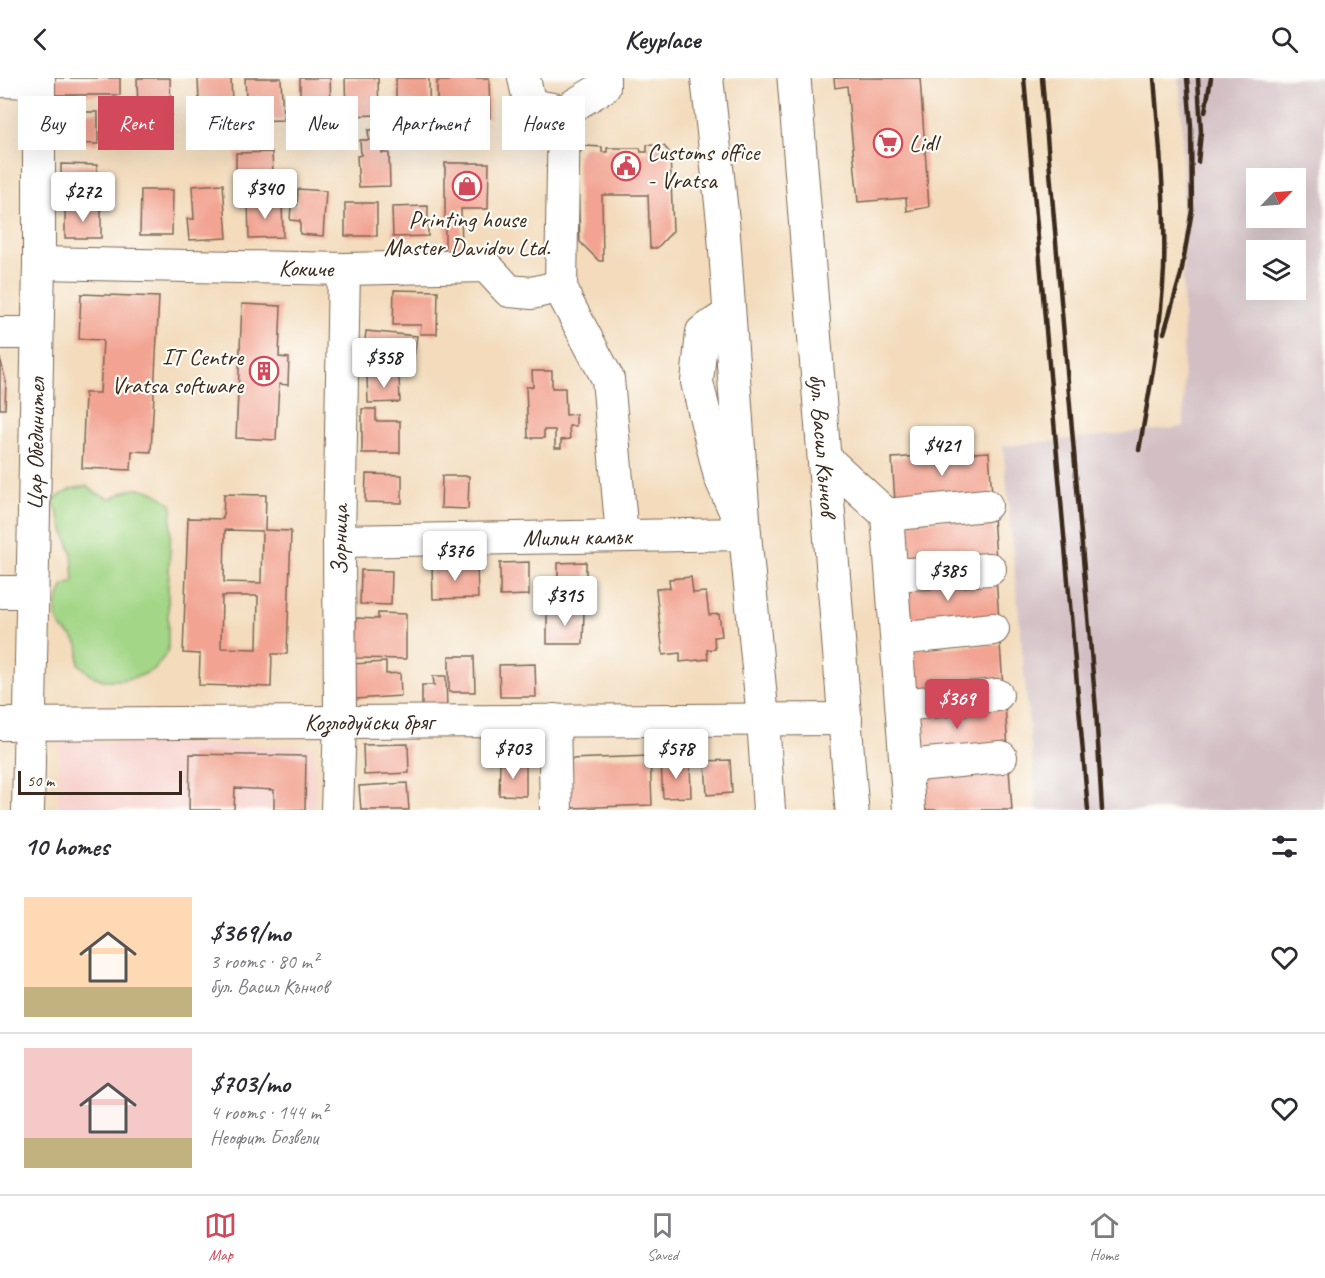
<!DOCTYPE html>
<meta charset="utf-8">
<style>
:root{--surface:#fff;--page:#f7f7f7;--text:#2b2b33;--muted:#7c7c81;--line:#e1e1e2;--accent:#d1495b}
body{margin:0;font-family:Caveat,sans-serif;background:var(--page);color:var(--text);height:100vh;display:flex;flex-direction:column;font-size:22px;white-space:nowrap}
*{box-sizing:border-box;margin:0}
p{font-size:20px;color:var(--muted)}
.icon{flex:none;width:33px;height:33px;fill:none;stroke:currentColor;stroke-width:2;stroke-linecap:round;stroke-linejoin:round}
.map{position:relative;height:732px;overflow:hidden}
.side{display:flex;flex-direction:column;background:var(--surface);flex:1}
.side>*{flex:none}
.banner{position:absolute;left:18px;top:18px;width:600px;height:54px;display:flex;gap:12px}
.needle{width:39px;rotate:65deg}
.buttons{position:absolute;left:1246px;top:90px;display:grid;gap:12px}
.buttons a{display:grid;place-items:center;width:60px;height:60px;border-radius:0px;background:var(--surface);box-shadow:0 6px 24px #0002;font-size:30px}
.scale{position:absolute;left:18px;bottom:15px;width:164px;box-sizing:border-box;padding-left:6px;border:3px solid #3b2a1e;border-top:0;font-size:16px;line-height:21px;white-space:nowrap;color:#3b2a1e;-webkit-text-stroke:4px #fdfcf7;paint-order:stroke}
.price{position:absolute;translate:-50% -51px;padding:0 14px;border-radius:6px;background:#fff;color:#222;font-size:20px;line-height:39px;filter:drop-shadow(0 2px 3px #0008)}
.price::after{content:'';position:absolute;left:50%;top:36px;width:18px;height:14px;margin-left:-9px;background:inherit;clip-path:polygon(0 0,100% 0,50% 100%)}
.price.current{background:var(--accent);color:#fff}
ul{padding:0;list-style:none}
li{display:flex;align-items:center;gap:18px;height:150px;padding:0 24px}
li+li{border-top:2px solid var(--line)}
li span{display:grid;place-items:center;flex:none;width:168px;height:120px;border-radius:0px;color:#555}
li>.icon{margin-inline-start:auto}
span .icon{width:72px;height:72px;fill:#fffc;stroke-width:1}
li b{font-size:26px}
h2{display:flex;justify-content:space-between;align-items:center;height:72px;padding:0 24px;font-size:26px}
.chip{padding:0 21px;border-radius:0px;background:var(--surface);box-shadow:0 6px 24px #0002;font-size:21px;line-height:54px}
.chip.current{background:var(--accent);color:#fff}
header{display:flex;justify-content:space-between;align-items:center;height:78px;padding:0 24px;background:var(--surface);font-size:27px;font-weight:700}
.dock{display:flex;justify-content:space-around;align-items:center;height:84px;border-top:2px solid var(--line);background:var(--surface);font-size:16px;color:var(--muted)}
.dock a{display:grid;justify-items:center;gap:3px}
.dock .current{color:var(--accent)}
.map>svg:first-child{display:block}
</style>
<header><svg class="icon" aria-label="back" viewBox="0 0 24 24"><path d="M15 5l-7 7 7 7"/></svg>Keyplace<svg class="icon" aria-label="search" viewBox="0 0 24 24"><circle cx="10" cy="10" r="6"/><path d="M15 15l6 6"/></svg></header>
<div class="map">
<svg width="1325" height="732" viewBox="0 0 1325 732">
<rect width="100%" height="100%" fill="#fdfcf7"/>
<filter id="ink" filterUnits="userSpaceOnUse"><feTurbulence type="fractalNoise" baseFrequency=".0167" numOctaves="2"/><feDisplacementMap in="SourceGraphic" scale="12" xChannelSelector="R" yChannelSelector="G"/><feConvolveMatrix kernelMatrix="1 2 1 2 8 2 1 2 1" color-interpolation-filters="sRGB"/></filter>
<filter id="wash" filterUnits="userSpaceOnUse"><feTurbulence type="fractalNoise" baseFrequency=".008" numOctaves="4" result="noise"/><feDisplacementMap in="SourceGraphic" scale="24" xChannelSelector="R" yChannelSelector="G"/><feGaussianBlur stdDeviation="1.35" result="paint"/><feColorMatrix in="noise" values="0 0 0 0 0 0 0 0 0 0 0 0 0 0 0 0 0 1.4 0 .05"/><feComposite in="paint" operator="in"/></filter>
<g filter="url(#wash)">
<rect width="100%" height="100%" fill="#f3dbbc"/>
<path fill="#f7d0cc" d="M60,663L314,669L315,732H58Z"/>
<path fill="#d2bec3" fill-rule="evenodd" d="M1179,0H1325V732H1037L1003,368L1184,349L1182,38ZM1257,100H1296V140H1257ZM1257,172H1296V212H1257Z"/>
<path fill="#a3d686" stroke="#6f8052" stroke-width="1.5" d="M87,408L96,415L111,421C136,405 149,408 172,427L168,512V573L155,591L140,598L121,602H103L91,597L79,586C78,581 80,572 78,567C75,558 66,555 61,549C51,535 58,520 64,507L74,504L72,475L53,422L71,411Z"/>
<g id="blocks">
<path fill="#f2a391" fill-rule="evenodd" d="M53,0H120V17H53Z
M137,0H170L171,37H138Z
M198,0H231L232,24L199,25Z
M245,0H281L283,42L247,43Z
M300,0H330L331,27L300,26Z
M345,0H378L379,37L346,38Z
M396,0H429L430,58H417V64L394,65L393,52H396Z
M448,0H489L490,40H437V3H448Z
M834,0H920L929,129L907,133L906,120L858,124L847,8L835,10Z
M62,34H98V66L61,65Z
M368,52H381L382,75H389L390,108L359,109L357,78L361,77L360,62H369Z
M647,67L664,68L670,75L673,153L657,170H650L648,117H602L603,183H599L580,164L577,78L585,68L602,69V74H607V70H640L641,74H647Z
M272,74L273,95L236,96V75Z
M445,85H489L488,131H461L462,174L445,175Z
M61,86L97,87V118H61Z
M223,106L227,160L189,162L187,141H194L192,108Z
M298,111L326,113L323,158L300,156V143L290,142L291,128L297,127Z
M141,112H173L172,157H140Z
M282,124L283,159L249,160L248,125Z
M345,125H377V158H345Z
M428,128V158L393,159L392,129Z
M65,131H101V160H65Z
M394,212L438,213L437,256H420L421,247H393Z
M81,216L159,219L151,374L132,373L131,392L82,390L85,315H100L103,262L79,261Z
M242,226L281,228L279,279L289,280L288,307L279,306L276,362L236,360Z
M366,253L417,258L413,287L363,281Z
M0,280L6,304L5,331H0Z
M532,293H552V310H565L566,337L576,336V348H569L570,361L561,362V370H555V352H544V360H528L526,309H533Z
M399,298L400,324L368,325L367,299Z
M362,331H376V343H400V375H362Z
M989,374L992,417L895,424L892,380Z
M366,396L402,397V425L365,424Z
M442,398H469L468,431L441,430Z
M224,416L266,417L265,452L291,453L287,576H272L271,609L199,607L200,576L183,575L188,440L223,441ZM225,452L262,453L261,505L224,504ZM222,518H258L257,571L221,570Z
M993,438L996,481L898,488L895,445Z
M529,484V517L500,518V485Z
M586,484V517L558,518V485Z
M477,486L478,520L433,521L432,487Z
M361,492L392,493L391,527L360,526Z
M691,499L693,515L706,514L709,537L719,536L722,558L714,559L715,571L707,572L708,581L680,584V575L663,577L656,511L670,510L669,501Z
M996,499L999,542L901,549L898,506Z
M547,532L584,533L583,566H547Z
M378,535L406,536V581L355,580L356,540L378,541Z
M1000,566L1003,609L906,616L903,572Z
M449,578H474L475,614H449Z
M386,584V596L400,595L401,618L355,621L352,586Z
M535,586L536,619H500L499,587Z
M433,598H446L447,631L422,634V607H434Z
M1005,627L1008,670L910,677L907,634Z
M408,666L409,695L364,697L363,667Z
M190,676L306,678L305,732H274V712L235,710L234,732H189Z
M650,678L652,727L571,730L569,681Z
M730,682L732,715L707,717L705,683Z
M690,683L691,719L663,720L661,685Z
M500,685L526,686V718L499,717Z
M1009,691L1012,732H914L912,698Z
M407,705L409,732H361L359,708Z"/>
</g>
</g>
<g filter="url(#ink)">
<use href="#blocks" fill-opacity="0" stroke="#7b6855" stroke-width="1.5"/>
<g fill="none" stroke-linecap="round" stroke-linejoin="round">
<g stroke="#7b6855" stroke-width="34">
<g id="minor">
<path d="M524,0L530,27L564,33L604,9V0"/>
<path d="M707,0L723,143L745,456L763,641L769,732"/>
<path d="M0,3L39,4"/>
<path d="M564,33L561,208L566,222L608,301L622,458"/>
<path id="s1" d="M39,185L344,191L486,188L509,213L532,215L561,208"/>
<path d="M0,255H37"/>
<path d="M824,379L887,437L909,732"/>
<path d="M887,437L986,427"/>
<path id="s2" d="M339,463L745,456L720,399L697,304L702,254L729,236"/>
<path d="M892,497L990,491"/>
<path d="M0,514H31"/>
<path d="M897,561L993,551"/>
<path d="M902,627L997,617"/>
<path d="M554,642L556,732"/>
<path id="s3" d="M0,646L846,641"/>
<path d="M906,688L1001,679"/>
<path id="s4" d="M28,732L39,185V0"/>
<path id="s5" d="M337,732L340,644L339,463L344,191"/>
</g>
</g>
<g stroke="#7b6855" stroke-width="35">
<g id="major">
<path id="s6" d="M794,0L852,732"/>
</g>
</g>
<use href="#minor" stroke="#fff" stroke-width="32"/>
<use href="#major" stroke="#fff" stroke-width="33"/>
<path stroke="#3b2a1e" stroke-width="4.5" d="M1024,0L1088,732
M1042,0L1096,632L1102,732
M1198,0L1201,54L1198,84
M1205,34L1211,0
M1164,255L1181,196L1192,132L1191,48L1187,0
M1139,372C1150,312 1161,252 1164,191C1166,128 1159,63 1154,0"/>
</g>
</g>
<defs>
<g id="supermarket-ring" transform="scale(1.5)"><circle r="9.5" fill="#fdfcf7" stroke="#d1495b" stroke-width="1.5"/><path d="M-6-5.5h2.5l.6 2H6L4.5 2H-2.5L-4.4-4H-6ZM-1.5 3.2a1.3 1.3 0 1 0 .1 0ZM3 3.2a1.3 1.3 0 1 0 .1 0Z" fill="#d1495b"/></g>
<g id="civic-ring" transform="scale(1.5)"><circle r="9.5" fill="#fdfcf7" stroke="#d1495b" stroke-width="1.5"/><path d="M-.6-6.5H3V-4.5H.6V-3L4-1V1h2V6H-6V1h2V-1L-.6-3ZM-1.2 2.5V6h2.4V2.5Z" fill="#d1495b"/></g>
<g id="shop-ring" transform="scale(1.5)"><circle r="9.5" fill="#fdfcf7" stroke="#d1495b" stroke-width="1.5"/><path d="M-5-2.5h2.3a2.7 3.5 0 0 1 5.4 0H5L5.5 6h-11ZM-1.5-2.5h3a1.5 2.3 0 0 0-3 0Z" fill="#d1495b"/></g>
<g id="building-ring" transform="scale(1.5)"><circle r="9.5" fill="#fdfcf7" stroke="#d1495b" stroke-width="1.5"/><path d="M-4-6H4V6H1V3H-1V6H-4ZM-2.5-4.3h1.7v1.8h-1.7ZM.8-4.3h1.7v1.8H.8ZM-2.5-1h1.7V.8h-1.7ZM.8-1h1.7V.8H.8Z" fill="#d1495b"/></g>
</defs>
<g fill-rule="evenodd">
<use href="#supermarket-ring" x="888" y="65"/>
<use href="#civic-ring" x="626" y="88"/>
<use href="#shop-ring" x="467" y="108"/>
<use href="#building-ring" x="264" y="293"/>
</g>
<g text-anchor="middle" stroke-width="4.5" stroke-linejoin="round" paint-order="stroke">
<g font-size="24" fill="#3b2a1e" stroke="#fdfcf7" text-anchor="start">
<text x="909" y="73">Lidl</text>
<text x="647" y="82">Customs office<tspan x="647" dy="28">- Vratsa</tspan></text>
<text x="467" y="149" text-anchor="middle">Printing house<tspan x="467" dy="28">Master Davidov Ltd.</tspan></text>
<text x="243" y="287" text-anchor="end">IT Centre<tspan x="243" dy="28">Vratsa software</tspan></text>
</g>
<g font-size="24" fill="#3b2a1e" stroke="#fdfcf7">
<text dy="8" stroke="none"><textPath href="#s1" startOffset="267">Кокиче</textPath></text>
<text dy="8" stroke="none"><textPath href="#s4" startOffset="366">Цар Обединител</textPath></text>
<text dy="8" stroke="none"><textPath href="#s6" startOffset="368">бул. Васил Кънчов</textPath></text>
<text dy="8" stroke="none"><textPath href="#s2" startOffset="238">Милин камък</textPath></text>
<text dy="8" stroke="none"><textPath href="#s5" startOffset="270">Зорница</textPath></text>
<text dy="8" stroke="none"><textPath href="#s3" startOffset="369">Козлодуйски бряг</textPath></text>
</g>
</g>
</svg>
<div class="buttons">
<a><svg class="needle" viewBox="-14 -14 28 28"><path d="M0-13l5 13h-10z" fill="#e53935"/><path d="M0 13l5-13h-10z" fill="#7c7c81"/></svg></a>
<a><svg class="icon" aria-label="layers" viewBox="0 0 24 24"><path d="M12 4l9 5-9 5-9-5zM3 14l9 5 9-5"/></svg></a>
</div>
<div class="scale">50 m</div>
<b class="price" style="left:265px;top:142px">$340</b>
<b class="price" style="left:83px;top:145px">$272</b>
<b class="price" style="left:384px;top:311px">$358</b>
<b class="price" style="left:942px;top:399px">$421</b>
<b class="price" style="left:455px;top:504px">$376</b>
<b class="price" style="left:948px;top:524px">$385</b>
<b class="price" style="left:565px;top:549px">$315</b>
<b class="price current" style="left:957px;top:652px">$369</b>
<b class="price" style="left:513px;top:702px">$703</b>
<b class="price" style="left:676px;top:702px">$578</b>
<div class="banner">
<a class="chip">Buy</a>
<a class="chip current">Rent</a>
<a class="chip">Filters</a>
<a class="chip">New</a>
<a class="chip">Apartment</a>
<a class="chip">House</a>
</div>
</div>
<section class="side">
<h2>10 homes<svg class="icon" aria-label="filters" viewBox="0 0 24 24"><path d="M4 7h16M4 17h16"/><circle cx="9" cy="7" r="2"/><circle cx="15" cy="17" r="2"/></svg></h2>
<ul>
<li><span style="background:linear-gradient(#ffd9b3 75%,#c2b280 0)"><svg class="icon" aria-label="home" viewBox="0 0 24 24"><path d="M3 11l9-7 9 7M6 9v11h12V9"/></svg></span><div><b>$369/mo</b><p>3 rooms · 80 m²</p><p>бул. Васил Кънчов</p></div><svg class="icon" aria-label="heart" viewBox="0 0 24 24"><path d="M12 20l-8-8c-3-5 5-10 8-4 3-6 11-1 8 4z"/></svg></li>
<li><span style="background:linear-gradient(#f6c9c9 75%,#c2b280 0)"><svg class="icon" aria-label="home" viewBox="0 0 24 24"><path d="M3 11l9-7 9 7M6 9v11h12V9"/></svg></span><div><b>$703/mo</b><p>4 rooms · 144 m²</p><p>Неофит Бозвели</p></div><svg class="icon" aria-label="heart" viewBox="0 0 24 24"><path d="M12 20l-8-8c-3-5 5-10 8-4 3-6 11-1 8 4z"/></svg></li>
</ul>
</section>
<nav class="dock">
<a class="current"><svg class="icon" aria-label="map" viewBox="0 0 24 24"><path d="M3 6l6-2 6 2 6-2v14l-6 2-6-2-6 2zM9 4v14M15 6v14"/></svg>Map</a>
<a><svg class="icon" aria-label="saved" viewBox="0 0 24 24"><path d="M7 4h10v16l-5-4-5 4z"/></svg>Saved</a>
<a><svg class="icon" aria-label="home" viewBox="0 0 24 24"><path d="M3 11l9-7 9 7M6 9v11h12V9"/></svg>Home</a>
</nav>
